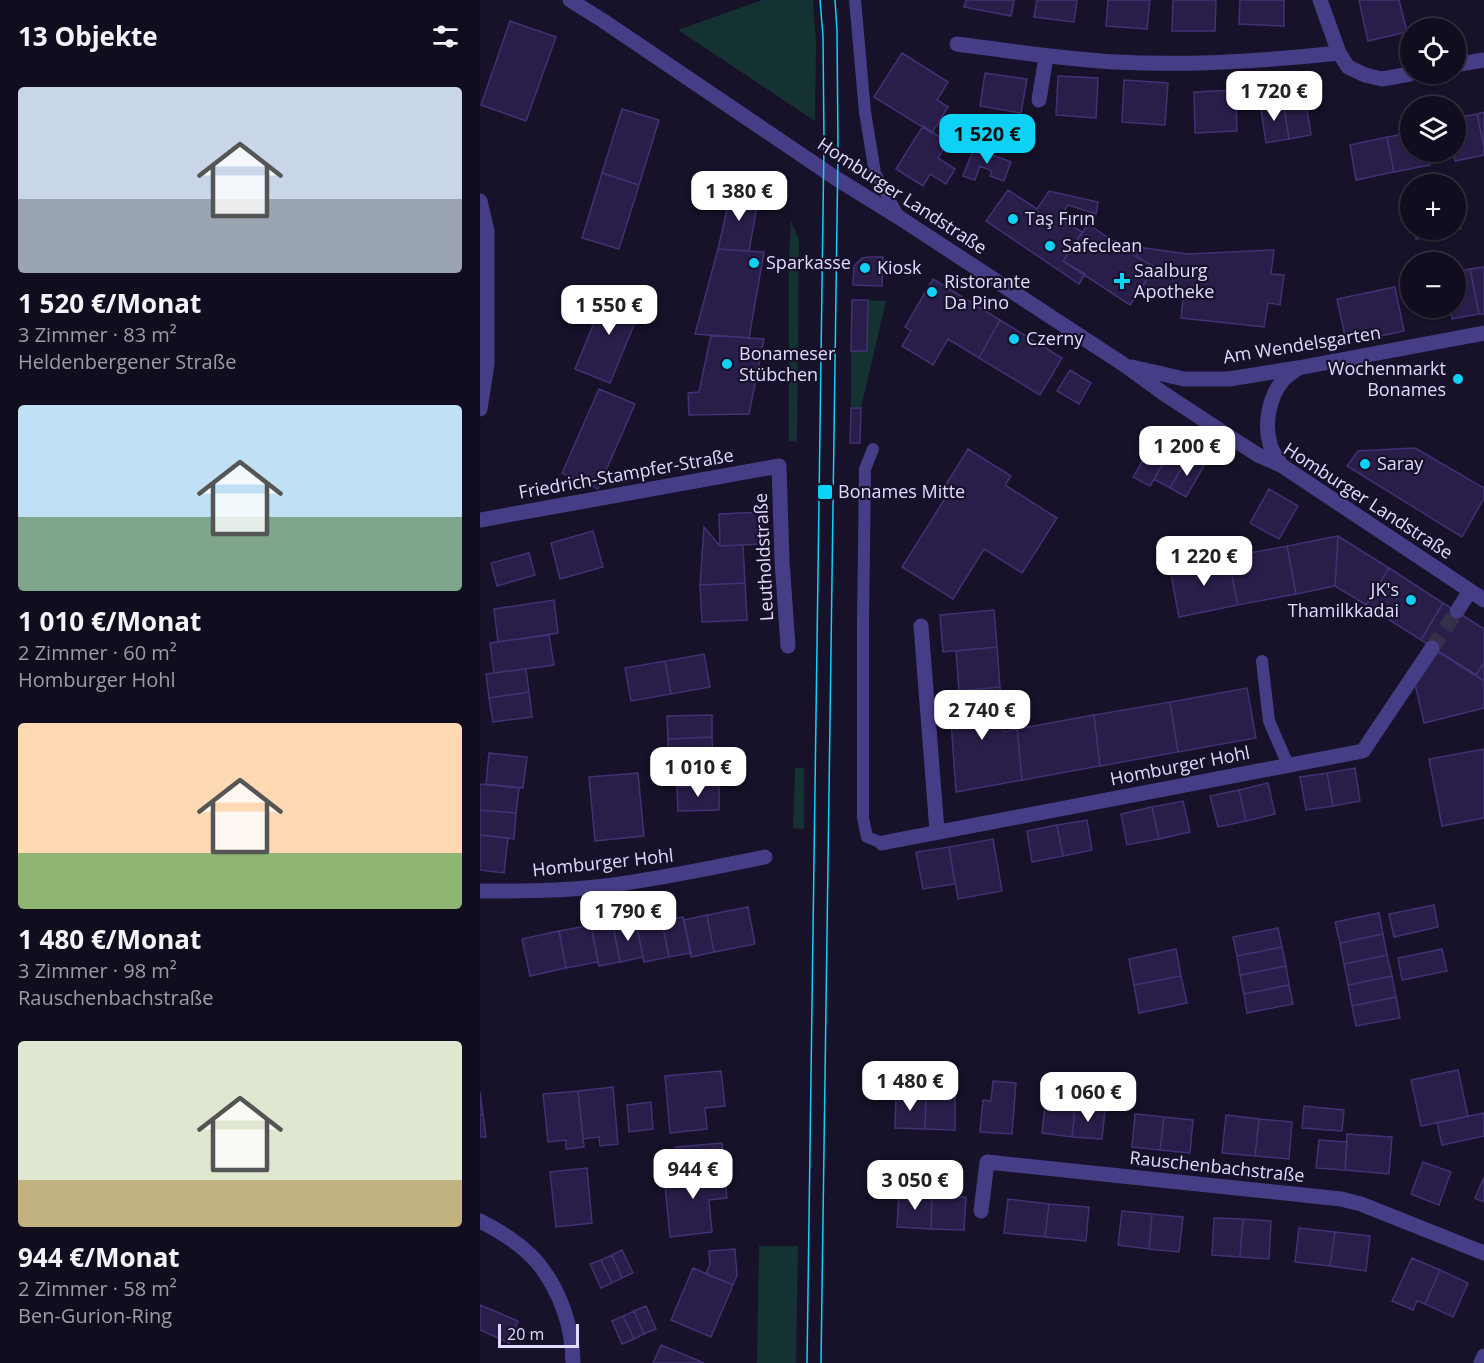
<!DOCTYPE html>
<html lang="de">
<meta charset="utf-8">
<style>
:root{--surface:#110d1f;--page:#1e1b2c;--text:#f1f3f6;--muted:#9c9ca4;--line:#302d3d;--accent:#0ed1f6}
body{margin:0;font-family:"Open Sans",sans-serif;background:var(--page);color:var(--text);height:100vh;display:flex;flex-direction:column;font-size:22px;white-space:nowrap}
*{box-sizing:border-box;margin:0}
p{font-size:20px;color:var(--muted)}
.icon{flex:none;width:33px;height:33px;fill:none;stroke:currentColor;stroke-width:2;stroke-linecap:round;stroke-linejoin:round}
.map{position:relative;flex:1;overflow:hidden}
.panel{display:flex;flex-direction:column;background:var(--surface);width:480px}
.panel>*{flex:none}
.tools{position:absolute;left:920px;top:18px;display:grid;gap:12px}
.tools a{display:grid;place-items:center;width:66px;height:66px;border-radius:50%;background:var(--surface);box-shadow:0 2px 4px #0004,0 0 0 2px var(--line);font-size:30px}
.scale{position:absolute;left:18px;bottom:15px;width:81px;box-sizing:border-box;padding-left:6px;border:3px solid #e0dafe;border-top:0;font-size:16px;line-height:21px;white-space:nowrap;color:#e0dafe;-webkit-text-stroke:4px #171129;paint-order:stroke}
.price{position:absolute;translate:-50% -51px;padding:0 14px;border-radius:12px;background:#fff;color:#222;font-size:20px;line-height:39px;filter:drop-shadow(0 2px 3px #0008)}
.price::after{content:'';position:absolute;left:50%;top:36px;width:18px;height:14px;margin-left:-9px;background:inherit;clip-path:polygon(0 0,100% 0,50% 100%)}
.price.active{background:var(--accent);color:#111}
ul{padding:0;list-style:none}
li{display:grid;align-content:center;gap:12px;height:318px;padding:0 18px}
li span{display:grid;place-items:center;height:186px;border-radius:6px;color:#555}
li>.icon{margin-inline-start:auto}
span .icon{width:108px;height:108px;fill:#fffc;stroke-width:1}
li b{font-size:26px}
h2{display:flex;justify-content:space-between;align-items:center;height:72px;padding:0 18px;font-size:26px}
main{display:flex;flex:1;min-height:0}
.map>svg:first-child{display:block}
</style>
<main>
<section class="panel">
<h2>13 Objekte<svg class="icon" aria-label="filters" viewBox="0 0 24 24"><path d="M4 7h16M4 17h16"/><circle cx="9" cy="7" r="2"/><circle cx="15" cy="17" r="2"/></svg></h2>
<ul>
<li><span style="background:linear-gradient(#c9d6e8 60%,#9aa5b1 0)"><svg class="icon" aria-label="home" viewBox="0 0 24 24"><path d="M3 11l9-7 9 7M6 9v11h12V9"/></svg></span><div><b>1 520 €/Monat</b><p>3 Zimmer · 83 m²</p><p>Heldenbergener Straße</p></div></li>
<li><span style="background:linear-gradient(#bfe0f5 60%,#7fa58c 0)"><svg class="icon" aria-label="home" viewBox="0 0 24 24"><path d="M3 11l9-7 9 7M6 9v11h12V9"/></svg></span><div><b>1 010 €/Monat</b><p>2 Zimmer · 60 m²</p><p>Homburger Hohl</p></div></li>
<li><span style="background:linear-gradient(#ffd9b3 70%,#8fb573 0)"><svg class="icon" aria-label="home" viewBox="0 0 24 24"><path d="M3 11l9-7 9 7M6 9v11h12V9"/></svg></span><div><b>1 480 €/Monat</b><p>3 Zimmer · 98 m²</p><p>Rauschenbachstraße</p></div></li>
<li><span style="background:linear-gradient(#dfe7d0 75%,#c2b280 0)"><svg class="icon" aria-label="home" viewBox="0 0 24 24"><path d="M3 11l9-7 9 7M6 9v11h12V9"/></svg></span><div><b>944 €/Monat</b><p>2 Zimmer · 58 m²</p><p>Ben-Gurion-Ring</p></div></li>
</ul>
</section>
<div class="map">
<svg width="1004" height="1363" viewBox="0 0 1004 1363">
<rect width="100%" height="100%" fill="#171129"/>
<path fill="#153232" d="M282,0H333L336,43L335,121L198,30Z
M311,221L319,239L317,442L309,441V255Z
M388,300L406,301L381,408H371V351L387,350Z
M315,768H324V829L313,828Z
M279,1246H318L316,1363H277Z"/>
<path fill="#291e49" stroke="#423174" stroke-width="1.5" d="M486,0H534L531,16L484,7Z
M557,0H597L594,22L554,17Z
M628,0H670L667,29L626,26Z
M693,0H736L735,31H692Z
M760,0H804V26L759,24Z
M879,0H919L927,32L888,41Z
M30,21L76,37L46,121L1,105Z
M422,53L468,82L457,100L468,107L452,133L394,97Z
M505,73L547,79L541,113L500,106Z
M578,76L618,78L616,118L576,115Z
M644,80L688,83L685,125L642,122Z
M756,90L757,131L715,133L714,92Z
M825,97L831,135L809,139L803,101Z
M803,101L809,139L786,143L780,104Z
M142,109L179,120L159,185L122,173Z
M1004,112V147L997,114Z
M997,114L1004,147V155L975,161L973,152H975V118Z
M443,126L468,142L458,158L475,169L466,184L450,174L443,186L416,169Z
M930,133V152H947L950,165L914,172L907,137Z
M907,137L914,172L876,180L870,145Z
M494,148L531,162L524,181L510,176L512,171L500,166L495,180L483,176Z
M122,173L159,185L139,249L102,238Z
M528,190L557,209L569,191L618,202L616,214L588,205L579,218L602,232L583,261L605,274L599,284L506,221Z
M251,192L279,195L269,251L238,249Z
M975,201L981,229L936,239L934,230H975Z
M608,224L657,257L675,267L650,305L583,261Z
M657,247L708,254L794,250L791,274L804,275L800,305L788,303L784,327L701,318L703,298L658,293L675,267L657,257Z
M238,249L284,252L269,338L215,334Z
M388,257H403L402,286L373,285L374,266L382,258Z
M1004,267V314H999L990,269Z
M990,269L999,314L972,319L970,308H975V272Z
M453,279L520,320L499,358L468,339L453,365L422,346L431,331L425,327Z
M915,287L924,331L881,340L879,333L865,336L857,299Z
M128,289L163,303L130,383L95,369Z
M372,300H388L387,351H371Z
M520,320L582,358L560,395L499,358Z
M231,335L284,339L269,414L209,415L208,393L219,392Z
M590,370L611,383L599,404L577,391Z
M119,389L155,404L118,489L82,473Z
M371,408H381L380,443H370Z
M671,447L687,457L670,486L653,477Z
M692,447L708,457L690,488L674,479Z
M935,448L1004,488V498L982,537L867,466L878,451Z
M488,449L531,476L525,485L577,518L542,573L504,549L473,599L422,567L466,497L460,494Z
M708,457L724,466L706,497L690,488Z
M789,489L818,506L799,539L770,523Z
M282,512L283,544L240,546L239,514Z
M224,527L240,546L263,545L265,583L220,585Z
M113,531L123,567L80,579L71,543Z
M858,536L855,586L816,594L807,546Z
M858,536L909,568L886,605L855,586Z
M807,546L816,594L758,605L748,557Z
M49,553L55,575L17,586L11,563Z
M748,557L758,605L699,617L690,569Z
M909,568L963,603L941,640L886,605Z
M265,583L267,620L222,622L220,585Z
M74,600L78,633L18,642L14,609Z
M963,603L1004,629V663L996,675L941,640Z
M514,610L517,647L463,652L460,615Z
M69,635L74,665L14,673L10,643Z
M517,647L520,687L479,691L476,651Z
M957,651L1004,681V708L944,723L935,684Z
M224,654L230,687L191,694L185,661Z
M185,661L191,694L151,701L145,668Z
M1004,663V681L996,675Z
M46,669L49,692L9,698L6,674Z
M520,687L524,732L537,729L542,780L476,792L469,692Z
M767,688L776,738L698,752L690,702Z
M49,692L52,717L13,722L9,698Z
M690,702L698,752L620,766L614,715Z
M232,715V737L188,739L187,716Z
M614,715L620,766L542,780L537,729Z
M232,737L233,761L188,763V739Z
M1004,749V818L962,826L949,759Z
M9,753L47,757L43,788L6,784Z
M233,761H238L239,785L197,787L196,762Z
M875,768L880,801L853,806L847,773Z
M158,773L164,836L115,841L109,777Z
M847,773L853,806L826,810L820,777Z
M788,783L795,814L766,821L759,790Z
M0,784L39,788L36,813L0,810Z
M239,785V810L198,811L197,787Z
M759,790L766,821L738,827L730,796Z
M703,801L710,832L679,839L672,807Z
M672,807L679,839L647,845L641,814Z
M0,810L36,813L34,839L0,835Z
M607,820L612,850L583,856L577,825Z
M577,825L583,856L552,862L547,831Z
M0,835L28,838L24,873L0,870Z
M513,839L522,891L478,899L469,847Z
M469,847L475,884L443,889L436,852Z
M954,905L958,927L914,937L909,914Z
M268,907L275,944L234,952L227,915Z
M899,913L903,934L860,943L855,922Z
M227,915L234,952L211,957L204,920Z
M203,917L211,953L189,957L182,922Z
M156,921L163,957L140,962L133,926Z
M182,922L189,957L164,962L157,927Z
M111,925L118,962L86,968L79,931Z
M133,926L140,962L119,966L112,930Z
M798,928L802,947L757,956L753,937Z
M79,931L86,968L50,976L42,939Z
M903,934L907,955L864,964L860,943Z
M802,947L806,966L760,975L757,956Z
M696,949L701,976L654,985L649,959Z
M962,949L967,971L922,980L918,958Z
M907,955L912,976L868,985L864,964Z
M806,966L809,985L764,994L760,975Z
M701,976L707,1003L659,1013L654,985Z
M912,976L916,997L872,1006L868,985Z
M809,985L813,1004L767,1013L764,994Z
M916,997L920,1018L876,1026L872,1006Z
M978,1070L988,1116L941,1126L931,1080Z
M241,1071L245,1106L225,1108L227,1129L190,1133L185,1076Z
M513,1081L536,1083L532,1134L500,1132L503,1100L511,1101Z
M133,1087L138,1144L120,1146L119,1137L103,1139L98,1091Z
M98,1091L104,1147L86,1149V1140L68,1142L63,1094Z
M0,1092L3,1114L0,1115Z
M416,1094L446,1095L445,1129L415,1128Z
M446,1095L475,1096V1130L445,1129Z
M171,1102L173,1129L149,1132L147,1105Z
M565,1104L595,1107L592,1137L562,1133Z
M824,1106L864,1110L862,1131L822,1128Z
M595,1107L625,1110L622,1139L592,1137Z
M1004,1113V1136L962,1145L957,1123Z
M3,1114L6,1137H0V1115Z
M655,1114L684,1117L680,1150L652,1147Z
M746,1115L779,1119L775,1156L742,1153Z
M684,1117L713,1120L710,1153L680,1150Z
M779,1119L812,1122L809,1159L775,1156Z
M867,1134L912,1137L909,1174L865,1170Z
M839,1140L867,1142L865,1170L836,1168Z
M242,1143L243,1156L197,1161L196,1147Z
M243,1156L244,1169L199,1174L197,1161Z
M943,1162L971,1172L959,1205L931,1194Z
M107,1168L112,1223L76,1227L70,1172Z
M244,1169L247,1198L229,1200L232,1232L190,1237L184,1175Z
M1004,1177V1202L995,1198Z
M419,1193L452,1195L451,1229L417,1227Z
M452,1195L486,1197L484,1230L451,1229Z
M528,1199L569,1204L565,1237L524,1233Z
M569,1204L609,1207L606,1241L565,1237Z
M642,1211L672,1214L669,1249L638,1245Z
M672,1214L703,1217L699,1252L669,1249Z
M734,1218L763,1219L760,1257L732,1255Z
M763,1219L791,1221L789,1259L760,1257Z
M819,1228L855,1232L850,1266L815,1262Z
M855,1232L890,1236L886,1271L850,1266Z
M255,1249L257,1275L253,1285L226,1274L230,1264L229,1251Z
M142,1250L153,1273L142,1278L132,1255Z
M132,1255L142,1278L132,1283L121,1260Z
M932,1258L960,1270L945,1304L937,1301L933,1310L912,1301Z
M121,1260L132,1283L121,1288L110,1264Z
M213,1268L253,1285L231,1337L191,1320Z
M960,1270L988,1283L973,1317L945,1304Z
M0,1305L38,1321L29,1343L0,1330Z
M166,1306L176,1329L164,1334L154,1311Z
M154,1311L164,1334L154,1339L143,1316Z
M143,1316L154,1339L142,1344L132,1321Z
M181,1345L224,1363H173Z"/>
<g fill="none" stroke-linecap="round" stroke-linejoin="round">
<path stroke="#352f49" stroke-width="15" stroke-dasharray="15 8" stroke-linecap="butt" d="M952,648L977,611"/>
<path stroke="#453e86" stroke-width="12" d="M375,0L385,112L395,173L419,217
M393,449L385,469L383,625V818L387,837L402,843
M782,661L789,721L808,765"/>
<path stroke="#453e86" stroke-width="15" d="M90,0L122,20L357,179L420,218L646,366L683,393L750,437L778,455L801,465
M840,0L859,53
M477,44C530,51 583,59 636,62C711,66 785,61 859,53L868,67L885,75L902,79L930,74
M975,65L1004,60
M559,100L566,57
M0,201L7,231V364L0,409
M652,367L704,379H749L818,368
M0,520L299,466L302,561L308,646
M977,611L990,591
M441,626L457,831
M402,843L883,751L952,648
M0,891C42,891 84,891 125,886C179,879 232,868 285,857
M501,1211L507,1162L861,1199L881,1204L1004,1253
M0,1221C20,1231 43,1246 57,1262C80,1290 93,1327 93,1363"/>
<path stroke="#453e86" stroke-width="15" d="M1004,333L818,368C813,372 807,376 803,380C789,397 784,424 790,444C792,452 798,459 801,465L1004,600
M1001,1363L1004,1356"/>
<path stroke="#0ed1f6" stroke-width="1.5" d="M327,1363L344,142L343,36L340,0
M341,1363L358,150L357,30L355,0"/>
</g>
<g fill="#0ed1f6" stroke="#171129" stroke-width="2">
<circle cx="533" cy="219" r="6"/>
<circle cx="570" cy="246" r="6"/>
<circle cx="274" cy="263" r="6"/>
<circle cx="385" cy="268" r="6"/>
<path d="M639 272h6v6h6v6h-6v6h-6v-6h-6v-6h6z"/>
<circle cx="452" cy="292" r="6"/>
<circle cx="534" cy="339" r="6"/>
<circle cx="247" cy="364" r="6"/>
<circle cx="978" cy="379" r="6"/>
<circle cx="885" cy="464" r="6"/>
<rect x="337" y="484" width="16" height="16" rx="3"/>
<circle cx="931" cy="600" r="6"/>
</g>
<g text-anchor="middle" stroke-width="4.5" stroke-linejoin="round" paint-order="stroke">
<g font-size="18" fill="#e0dafe" stroke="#171129">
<text transform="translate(422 196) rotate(33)" y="6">Homburger Landstraße</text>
<text transform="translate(822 345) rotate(-9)" y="6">Am Wendelsgarten</text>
<text transform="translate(146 474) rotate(-10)" y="6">Friedrich-Stampfer-Straße</text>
<text transform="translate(888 501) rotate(33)" y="6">Homburger Landstraße</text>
<text transform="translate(284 557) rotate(-93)" y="6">Leutholdstraße</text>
<text transform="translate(700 766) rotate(-11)" y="6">Homburger Hohl</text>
<text transform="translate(123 863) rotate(-6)" y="6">Homburger Hohl</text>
<text transform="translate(737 1167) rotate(6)" y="6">Rauschenbachstraße</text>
</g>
<g font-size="18" fill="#e0dafe" stroke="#171129" text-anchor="start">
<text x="545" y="225">Taş Fırın</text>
<text x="582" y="252">Safeclean</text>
<text x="286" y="269">Sparkasse</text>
<text x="397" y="274">Kiosk</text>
<text x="654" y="277">Saalburg<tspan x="654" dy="21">Apotheke</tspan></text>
<text x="464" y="288">Ristorante<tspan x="464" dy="21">Da Pino</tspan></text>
<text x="546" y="345">Czerny</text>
<text x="259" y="360">Bonameser<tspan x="259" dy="21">Stübchen</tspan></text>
<text x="966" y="375" text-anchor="end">Wochenmarkt<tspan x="966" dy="21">Bonames</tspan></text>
<text x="897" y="470">Saray</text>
<text x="358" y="498">Bonames Mitte</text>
<text x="919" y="596" text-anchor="end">JK's<tspan x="919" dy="21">Thamilkkadai</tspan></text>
</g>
</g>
</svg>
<div class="tools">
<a><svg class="icon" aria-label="locate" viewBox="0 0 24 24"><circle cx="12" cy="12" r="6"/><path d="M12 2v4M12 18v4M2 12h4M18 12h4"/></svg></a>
<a><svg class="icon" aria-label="layers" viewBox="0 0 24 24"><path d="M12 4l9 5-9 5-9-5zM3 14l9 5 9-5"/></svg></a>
<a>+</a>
<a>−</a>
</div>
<div class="scale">20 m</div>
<b class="price" style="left:794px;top:122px">1 720 €</b>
<b class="price active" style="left:507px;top:165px">1 520 €</b>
<b class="price" style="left:259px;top:222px">1 380 €</b>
<b class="price" style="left:129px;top:336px">1 550 €</b>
<b class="price" style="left:707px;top:477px">1 200 €</b>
<b class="price" style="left:724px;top:587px">1 220 €</b>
<b class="price" style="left:502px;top:741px">2 740 €</b>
<b class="price" style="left:218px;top:798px">1 010 €</b>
<b class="price" style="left:148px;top:942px">1 790 €</b>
<b class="price" style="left:430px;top:1112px">1 480 €</b>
<b class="price" style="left:608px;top:1123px">1 060 €</b>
<b class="price" style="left:213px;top:1200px">944 €</b>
<b class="price" style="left:435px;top:1211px">3 050 €</b>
</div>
</main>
